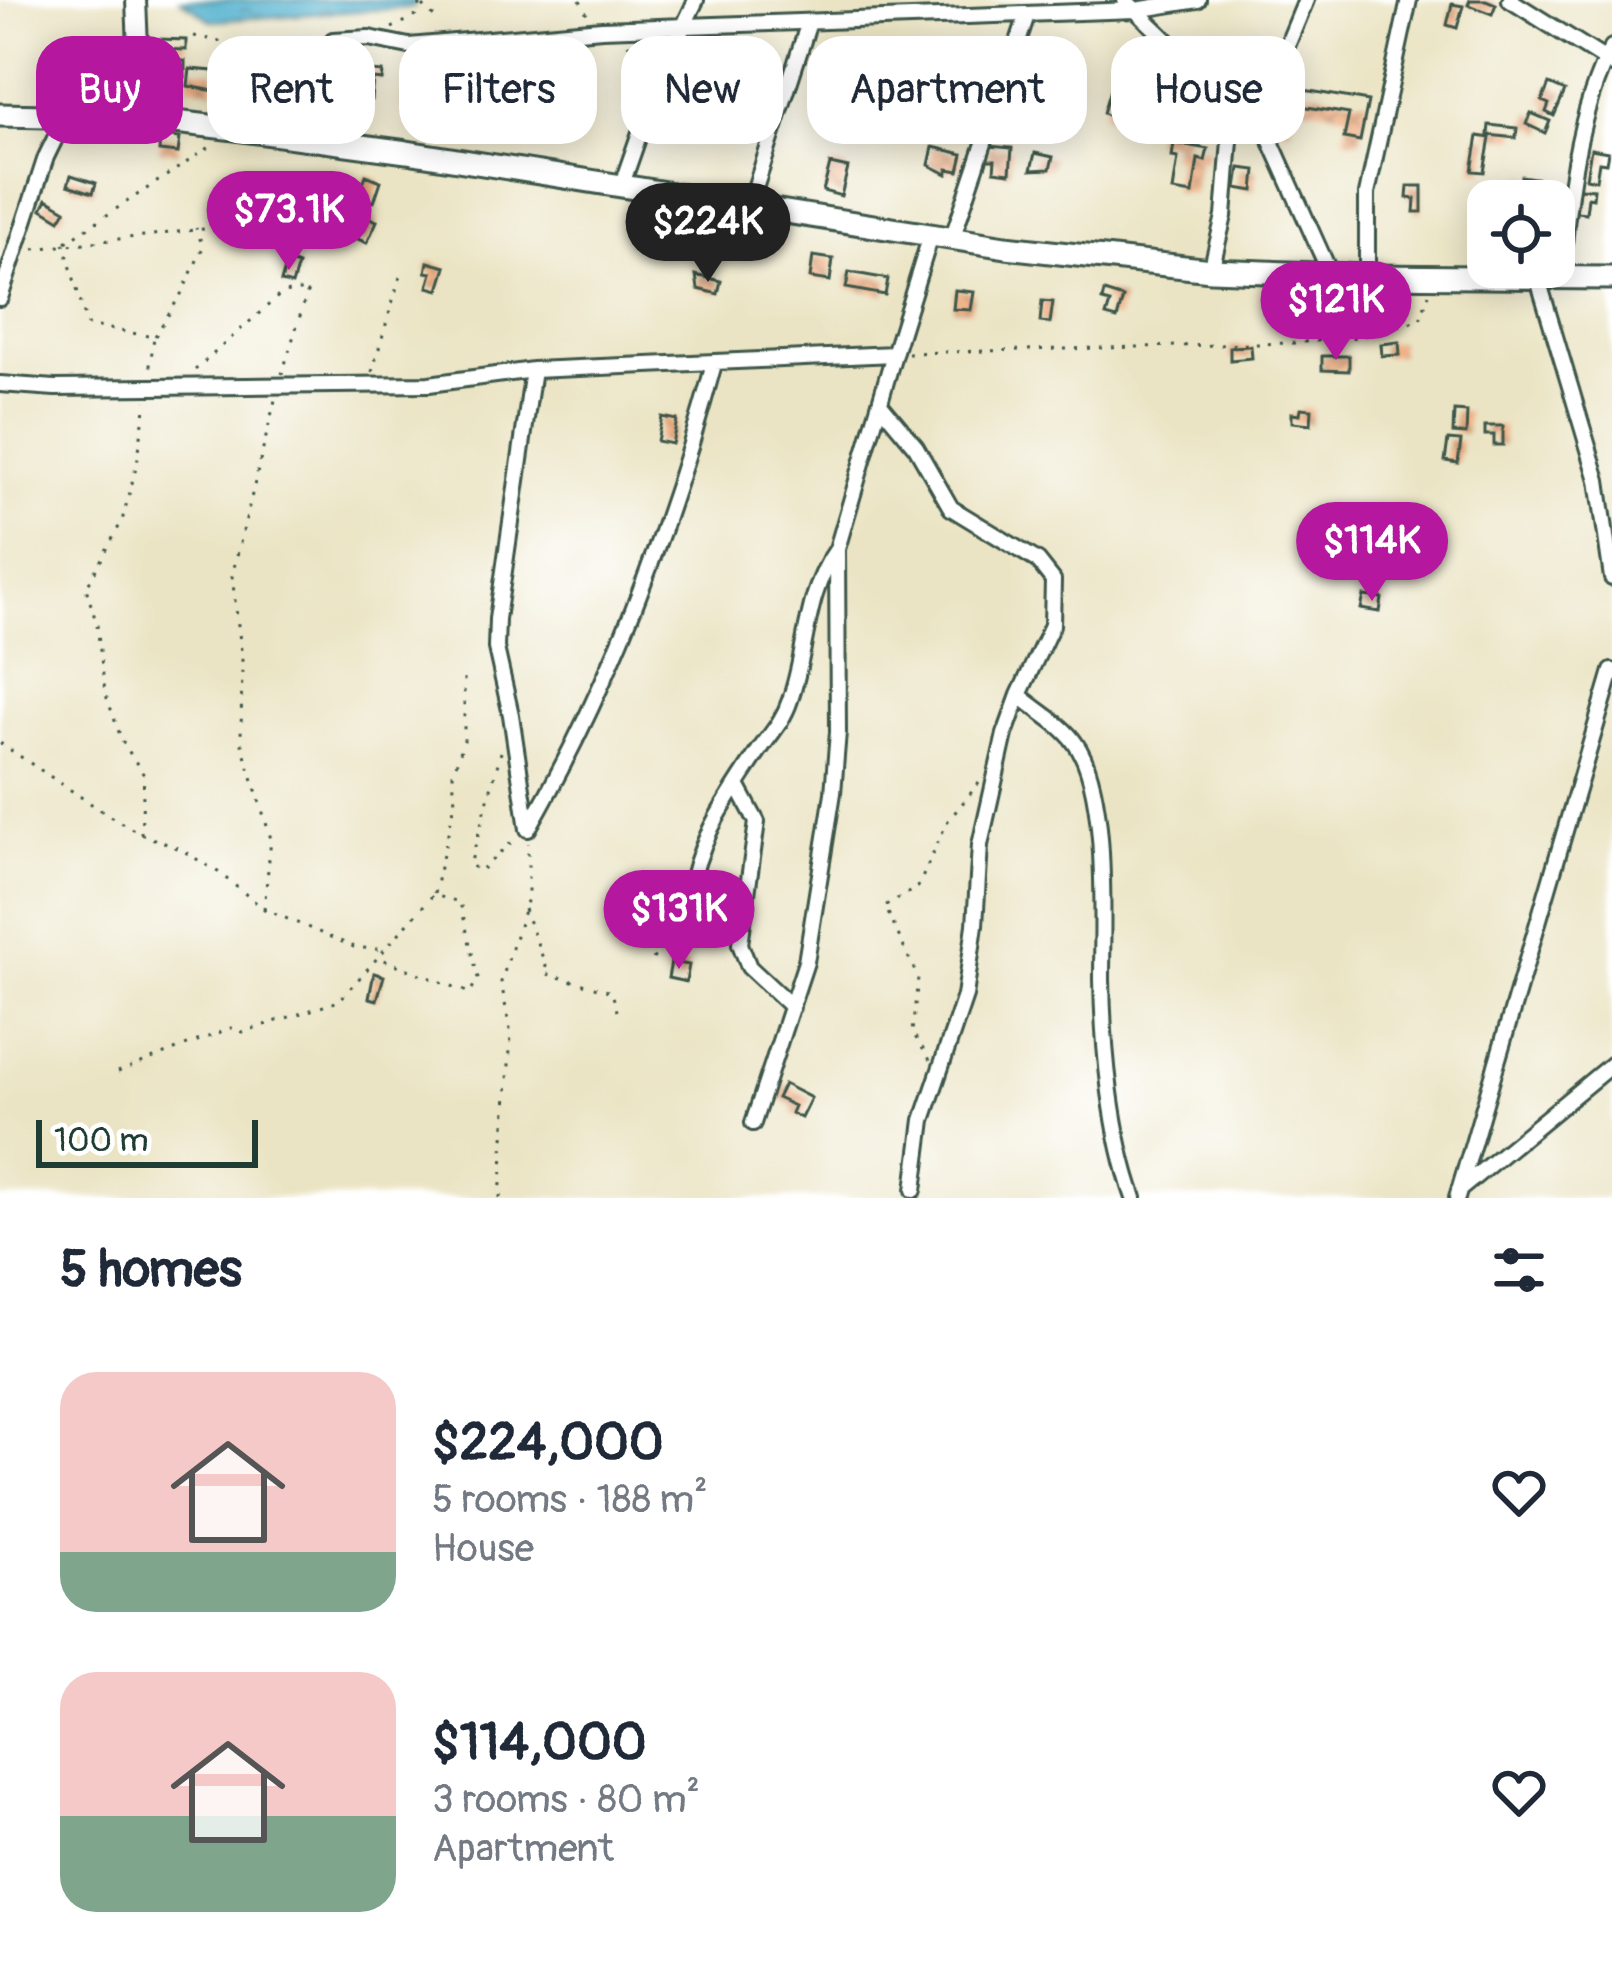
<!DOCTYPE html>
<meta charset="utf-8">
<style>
:root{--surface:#fff;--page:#f2f2f3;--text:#1f2937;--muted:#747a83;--accent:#b5179e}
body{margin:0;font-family:Pangolin,sans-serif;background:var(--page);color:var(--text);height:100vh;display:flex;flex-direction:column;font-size:45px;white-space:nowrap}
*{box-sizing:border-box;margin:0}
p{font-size:39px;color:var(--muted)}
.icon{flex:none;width:66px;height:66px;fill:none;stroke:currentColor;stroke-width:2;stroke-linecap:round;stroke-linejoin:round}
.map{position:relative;height:1198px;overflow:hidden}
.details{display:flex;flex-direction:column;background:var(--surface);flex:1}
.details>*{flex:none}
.guide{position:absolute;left:36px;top:36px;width:1542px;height:108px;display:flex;gap:24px}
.tools{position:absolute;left:1467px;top:180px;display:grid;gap:24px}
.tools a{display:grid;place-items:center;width:108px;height:108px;border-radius:24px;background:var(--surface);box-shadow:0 6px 30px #0003;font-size:60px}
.scale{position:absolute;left:36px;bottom:30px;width:222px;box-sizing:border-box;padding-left:12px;border:6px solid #1f3d34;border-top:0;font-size:33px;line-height:42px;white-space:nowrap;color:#1f3d34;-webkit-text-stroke:9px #fff;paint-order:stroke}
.price{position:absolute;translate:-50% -102px;padding:0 27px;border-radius:42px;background:var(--accent);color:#fff;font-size:39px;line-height:78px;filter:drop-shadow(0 3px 6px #0008)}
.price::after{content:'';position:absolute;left:50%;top:72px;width:36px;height:27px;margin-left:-18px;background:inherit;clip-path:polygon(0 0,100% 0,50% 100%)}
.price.on{background:#222;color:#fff}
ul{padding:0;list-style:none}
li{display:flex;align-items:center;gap:36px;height:300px;padding:0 60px}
li span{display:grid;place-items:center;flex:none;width:336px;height:240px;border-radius:36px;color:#555}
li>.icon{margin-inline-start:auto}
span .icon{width:144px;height:144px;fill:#fffc;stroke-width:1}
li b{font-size:51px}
h2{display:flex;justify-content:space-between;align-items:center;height:144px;padding:0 60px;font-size:51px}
.tag{padding:0 42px;border-radius:36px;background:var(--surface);box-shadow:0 6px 30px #0003;font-size:42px;line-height:108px}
.tag.on{background:var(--accent);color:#fff}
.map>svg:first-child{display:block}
</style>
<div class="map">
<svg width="1612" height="1198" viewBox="0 0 1612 1198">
<defs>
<pattern id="water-ripples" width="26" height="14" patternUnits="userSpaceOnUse" patternTransform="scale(3)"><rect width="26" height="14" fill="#4eafcd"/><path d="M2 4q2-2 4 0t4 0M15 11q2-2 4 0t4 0" fill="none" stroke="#4090a7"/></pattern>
<pattern id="building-cross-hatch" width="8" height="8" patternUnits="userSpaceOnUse" patternTransform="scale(3)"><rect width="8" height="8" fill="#f0b185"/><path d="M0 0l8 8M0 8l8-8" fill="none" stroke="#c2916e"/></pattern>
</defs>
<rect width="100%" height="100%" fill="#fff"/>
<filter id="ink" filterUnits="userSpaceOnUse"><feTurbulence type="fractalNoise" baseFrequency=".00833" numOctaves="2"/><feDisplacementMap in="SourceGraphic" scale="24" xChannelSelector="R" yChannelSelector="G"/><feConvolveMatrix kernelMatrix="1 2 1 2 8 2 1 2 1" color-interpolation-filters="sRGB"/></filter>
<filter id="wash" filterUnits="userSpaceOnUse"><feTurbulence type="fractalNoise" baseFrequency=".004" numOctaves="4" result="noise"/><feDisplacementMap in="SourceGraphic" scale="48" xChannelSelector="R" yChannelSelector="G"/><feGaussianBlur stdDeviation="2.7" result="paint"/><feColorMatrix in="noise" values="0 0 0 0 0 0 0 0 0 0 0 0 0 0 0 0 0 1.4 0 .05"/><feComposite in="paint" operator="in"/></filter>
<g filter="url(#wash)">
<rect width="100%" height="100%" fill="#ebe4c4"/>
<path fill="url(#water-ripples)" stroke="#367680" stroke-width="3" d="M181,0H414V7L212,21Z"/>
<g id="blocks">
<path fill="url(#building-cross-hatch)" d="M1470,0H1486L1496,4L1492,14L1468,5Z
M1452,4L1463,6L1457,28L1447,25Z
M159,39L186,40V50L159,49Z
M884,50L908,53L906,64L892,67L893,61L883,60Z
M156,53H172V61H185V77L156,78Z
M297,58L308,59L305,77L313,78L310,103L289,102L291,92L271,83L273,71L294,75Z
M190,69L213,71L214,91L188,86Z
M316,70L330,71L329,79L340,80L338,96L314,90Z
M361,70L383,72L382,80L373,79L371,100L358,99Z
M430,75H442L441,112L402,110V95L429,96Z
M459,77L475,86L467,101L458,97L462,90L454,85Z
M1549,84L1565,91L1554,116L1546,112L1549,104L1542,101Z
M1111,86L1126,93L1123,100L1129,102L1131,98L1143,103L1132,126L1118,114L1116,119L1103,113Z
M1281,86L1368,101L1360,141L1344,138L1349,114L1295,105L1290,129L1274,126Z
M501,89L518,93L510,127L492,123Z
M1158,95L1174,101L1167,121L1151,115Z
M544,99L573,109L567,126L558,123L555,133L544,129L548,118L539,115Z
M1531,113L1550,121L1545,133L1526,124Z
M1489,125L1517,128L1516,138L1488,135Z
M1155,127L1186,129L1185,143L1154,141Z
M160,136L180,138L178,153L159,151Z
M1478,136L1490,138L1484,172L1472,171Z
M1174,143L1208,149L1205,161L1198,159L1193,194L1173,191L1178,158L1172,157Z
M989,146L1012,148L1010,173L994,171L995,160H987Z
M933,147L963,154L959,171L948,169L947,174L929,165Z
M1591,149L1608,152L1606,163L1599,162L1596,180L1586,178Z
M1035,153L1053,157L1050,169L1031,170Z
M830,164L848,168L841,196L823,191Z
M1240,168L1256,170L1254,191L1237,188Z
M71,175L96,183L93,193L68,185Z
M366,175L381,181L374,202L358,197Z
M1521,176L1542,179L1540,193L1519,189Z
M345,184L354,186L351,200L359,202L357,209L341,206Z
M1408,186H1422V212H1414L1415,199L1407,198Z
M1579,188L1594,189L1593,198L1588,197L1586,213L1576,212Z
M318,193L334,196L330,214L314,211Z
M47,199L66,210L60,220L42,209Z
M363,215L377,221L367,243L353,237Z
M813,256L833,259L830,281L810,278Z
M287,261L298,265L292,285L281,282Z
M428,262L446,267L439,290L428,287L432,273L426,272Z
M849,272L888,279L885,295L846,288Z
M696,275L721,281L718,294L698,289Z
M955,290L974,292L971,310L953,309Z
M1104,292L1123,298L1117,319L1106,316L1110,303L1102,301Z
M1339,298L1370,299L1369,325H1339Z
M1042,301L1053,302L1050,323L1040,322Z
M1399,342L1400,355L1382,356L1381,344Z
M1251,346L1252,358L1230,360V347Z
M1322,356H1349V371L1322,370Z
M1301,408L1312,409L1311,424L1292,422V413L1300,414Z
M1454,411L1467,412L1466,434L1453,433Z
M662,417L677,420L672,444L657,441Z
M1485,426H1503V445H1494V435H1485Z
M1448,440L1461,441L1458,463L1445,461Z
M1364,596L1382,598L1380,612L1361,609Z
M671,962L689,965L686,982L668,978Z
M374,973L384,976L377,1000L369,998Z
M784,1084L811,1098L801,1118L791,1113L794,1106L777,1098Z"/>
</g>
</g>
<g filter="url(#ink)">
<use href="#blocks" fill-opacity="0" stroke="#3e564a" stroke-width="3"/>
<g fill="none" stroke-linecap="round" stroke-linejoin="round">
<g stroke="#3e564a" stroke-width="20">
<path id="minor" d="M1125,0L1197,69L1232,115L1224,216L1211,270
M1306,0L1277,70L1264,126L1330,273
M1510,0L1612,64
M327,48L333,40L369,38L409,46L602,29L1136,10L1198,0
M621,187L659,78L696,0
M749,207L809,22
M952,239L1027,15
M1367,276V194L1409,0
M1537,276L1598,480L1612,578
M1561,277C1567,205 1577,110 1612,47
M0,298L46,157L66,116
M0,384L55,388L429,384L533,370L894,354L931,235
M881,405L916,447L951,508L1038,561L1053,580L1052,625L1019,695C1036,710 1062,724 1075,743C1109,789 1102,921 1102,979C1103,1048 1111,1134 1134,1198
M738,787L757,822L740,944L749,967L792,1007
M528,829C611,685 670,526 714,364
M528,829L511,715L496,648L497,619L533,370
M689,898C698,839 724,804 756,755C768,737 783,722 790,700C808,649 804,595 837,549
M753,1123L806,962L833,793L838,732L837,549L894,354
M914,1190L923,1120L965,996L975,925L980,845L1005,734L1019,695
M1459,1190L1612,1064
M1457,1198L1612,671"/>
</g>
<g stroke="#3e564a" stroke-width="24">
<path id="secondary" d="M136,0L141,118"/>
</g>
<g stroke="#3e564a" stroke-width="27">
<path id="primary" d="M0,115L141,118L235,129L407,152L1006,247L1211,270L1367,276L1612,278"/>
</g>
<path stroke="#3e564a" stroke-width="3" stroke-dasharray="3 9" stroke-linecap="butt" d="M580,0L587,14
M423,6L440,23
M392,28L416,16L422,0
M194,36L242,46L313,39
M628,44L645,71
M66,242L213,145
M64,243L87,325L154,337L149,373
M34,249L288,219
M155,336L183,291L203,247L196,228
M908,353L1294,343L1359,337L1420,320L1429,294
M195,370L282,293L308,290L282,374
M372,372L402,270
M0,743L108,815L141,834L180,849L218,872L264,909L354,947L385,950
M501,752L470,865L480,871L515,839
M141,834L144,775L122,741L105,692L97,625L86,588L122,521L137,464L146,401
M434,893L455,803L453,773L464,741V679
M264,909L271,839L241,741L242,658L232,576L275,400
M524,909L546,966L544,973L612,992L617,1011
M653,959L683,910
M930,1060L912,1032L918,978L885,906L918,887L947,822L979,783
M118,1072L231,1028L243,1032L339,1001L433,895L460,902L478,978L470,993L379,958
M500,1198L511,1035L501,982L528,898V843"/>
<use href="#minor" stroke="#fff" stroke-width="14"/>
<use href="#secondary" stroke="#fff" stroke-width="18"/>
<use href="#primary" stroke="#fff" stroke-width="21"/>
</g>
</g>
</svg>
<div class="tools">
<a><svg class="icon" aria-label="locate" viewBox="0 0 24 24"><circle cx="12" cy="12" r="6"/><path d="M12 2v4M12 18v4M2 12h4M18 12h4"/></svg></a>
</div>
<div class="scale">100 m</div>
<b class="price" style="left:289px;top:273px">$73.1K</b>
<b class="price on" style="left:708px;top:285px">$224K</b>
<b class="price" style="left:1336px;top:363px">$121K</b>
<b class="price" style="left:1372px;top:604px">$114K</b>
<b class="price" style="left:679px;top:972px">$131K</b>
<div class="guide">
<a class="tag on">Buy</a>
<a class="tag">Rent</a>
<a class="tag">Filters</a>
<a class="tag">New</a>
<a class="tag">Apartment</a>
<a class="tag">House</a>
</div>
</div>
<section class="details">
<h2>5 homes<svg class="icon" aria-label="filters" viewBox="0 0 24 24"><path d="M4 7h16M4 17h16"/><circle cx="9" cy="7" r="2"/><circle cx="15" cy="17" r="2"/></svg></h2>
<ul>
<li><span style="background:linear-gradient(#f6c9c9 75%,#7fa58c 0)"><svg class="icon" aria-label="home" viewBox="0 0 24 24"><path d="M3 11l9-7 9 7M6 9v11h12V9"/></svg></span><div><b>$224,000</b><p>5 rooms · 188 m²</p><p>House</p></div><svg class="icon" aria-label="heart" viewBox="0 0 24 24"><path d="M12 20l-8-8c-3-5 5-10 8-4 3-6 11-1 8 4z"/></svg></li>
<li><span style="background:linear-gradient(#f6c9c9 60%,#7fa58c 0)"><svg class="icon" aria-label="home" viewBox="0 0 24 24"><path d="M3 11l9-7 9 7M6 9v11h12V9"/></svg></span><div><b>$114,000</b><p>3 rooms · 80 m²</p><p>Apartment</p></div><svg class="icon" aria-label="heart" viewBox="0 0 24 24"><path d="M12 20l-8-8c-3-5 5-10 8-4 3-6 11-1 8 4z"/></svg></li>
</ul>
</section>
